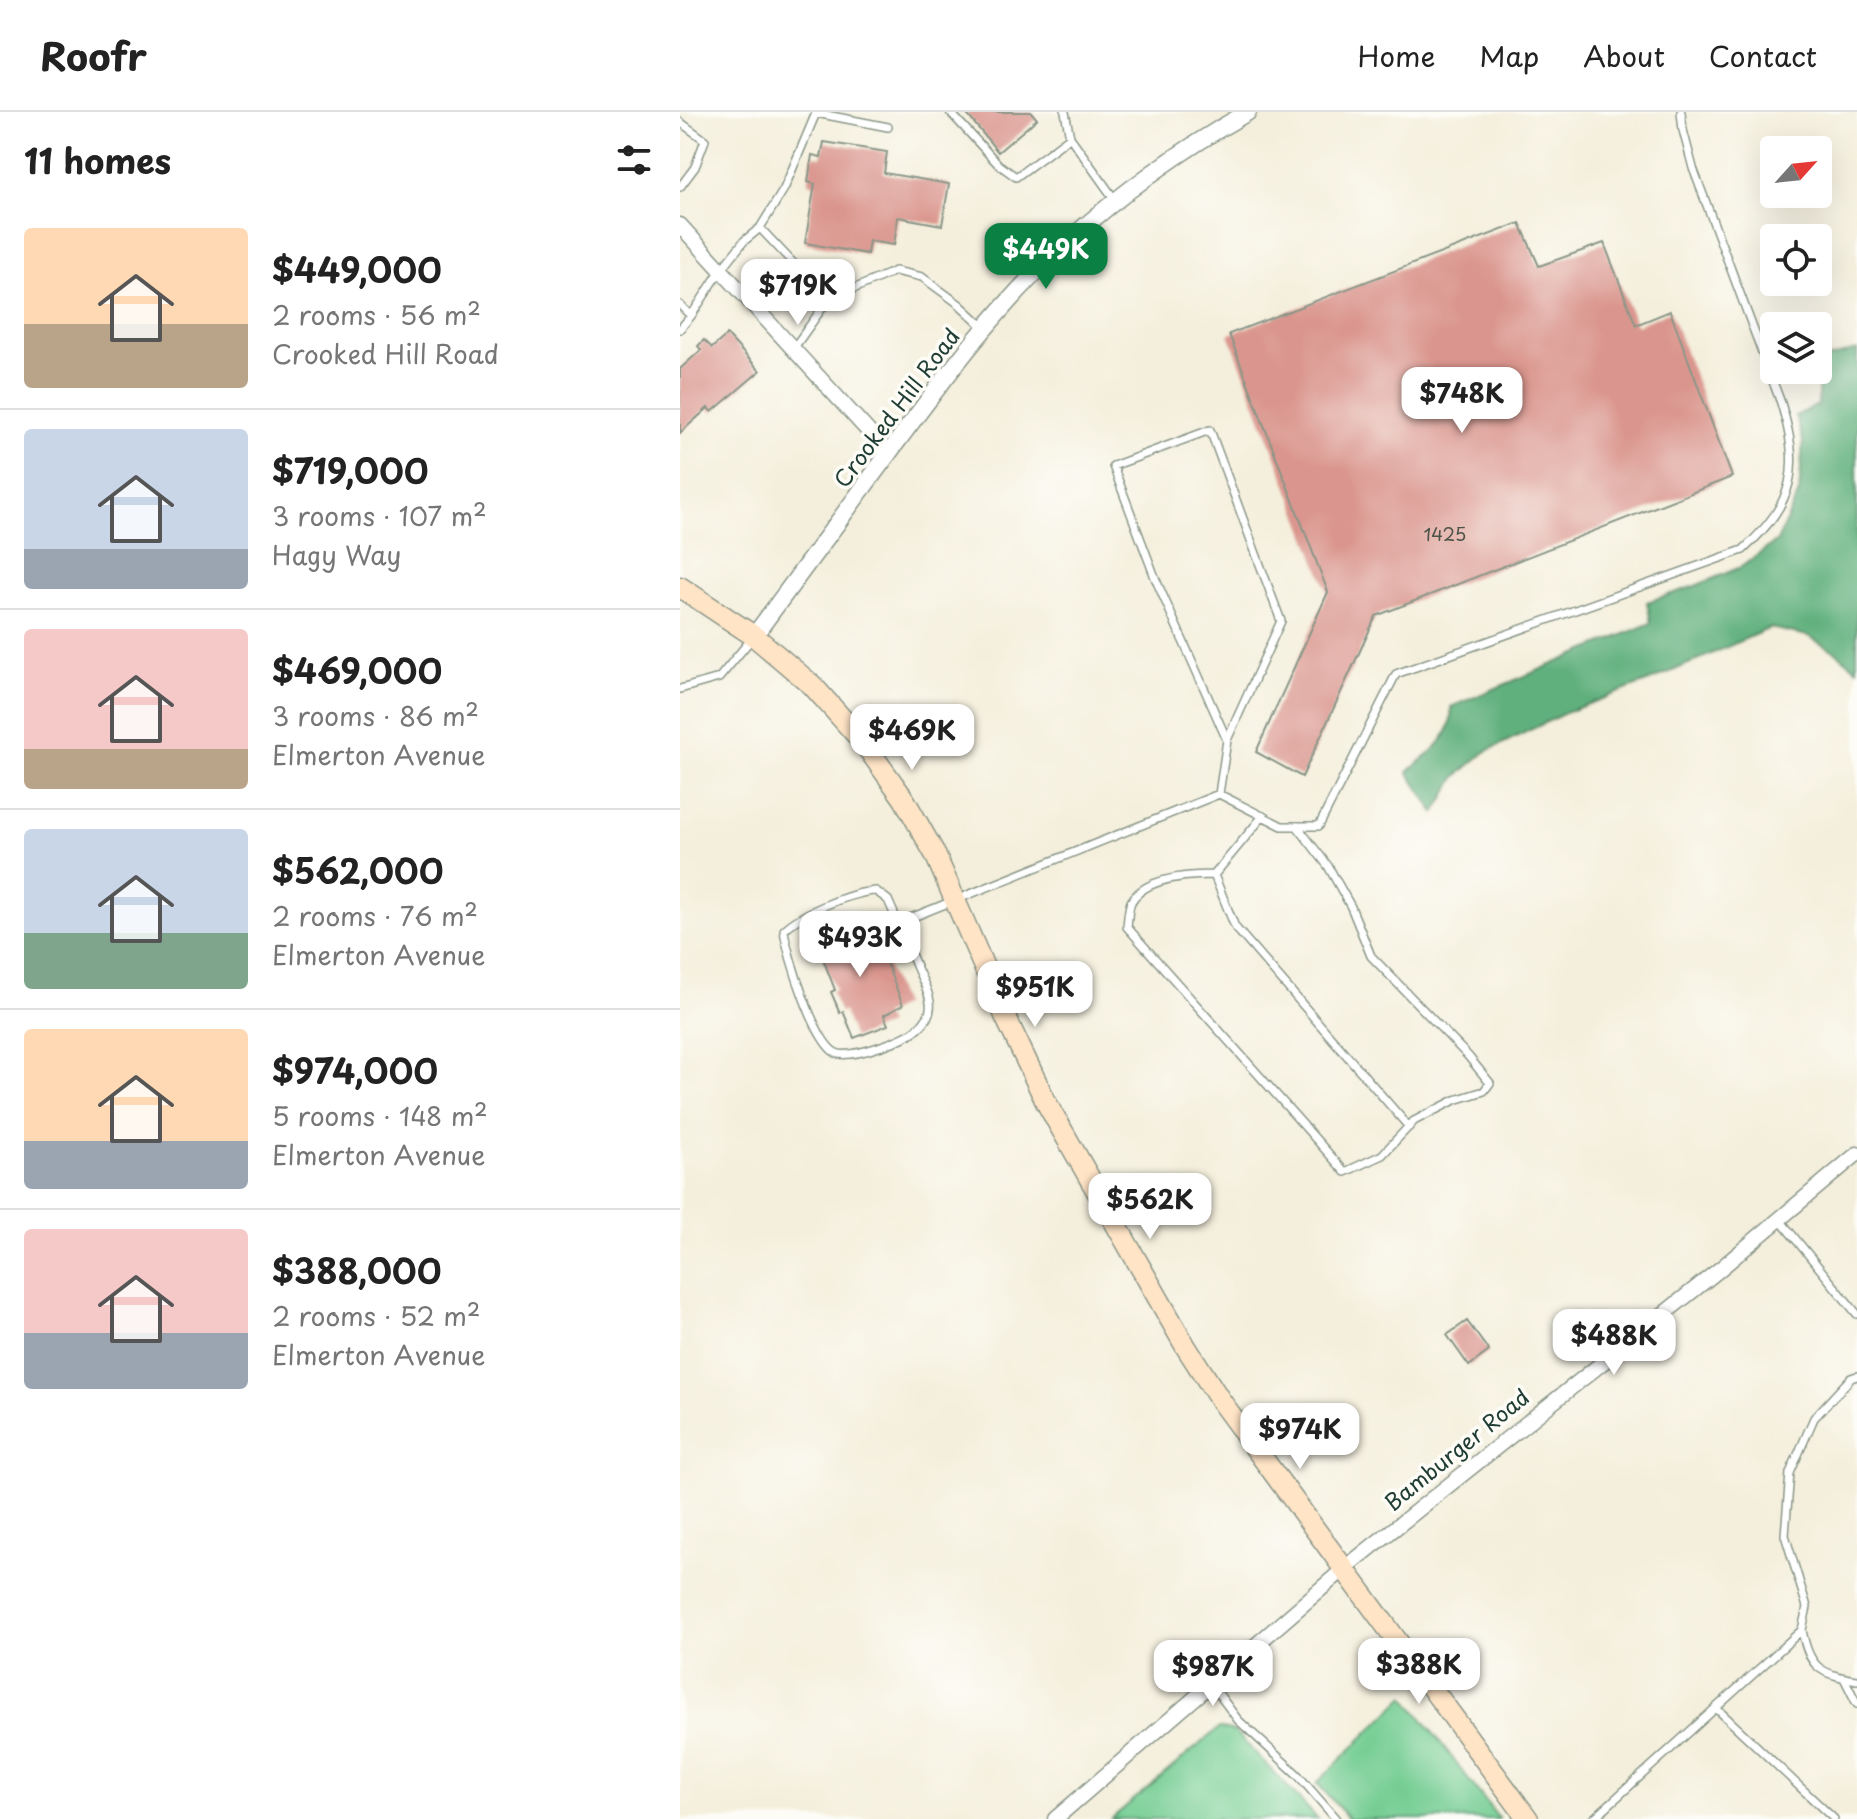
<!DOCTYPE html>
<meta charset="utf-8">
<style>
:root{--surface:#fff;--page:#f2f2f2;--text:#222;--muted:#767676;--line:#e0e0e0;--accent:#0b8043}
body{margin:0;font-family:"Playpen Sans",sans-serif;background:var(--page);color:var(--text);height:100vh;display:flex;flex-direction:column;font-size:30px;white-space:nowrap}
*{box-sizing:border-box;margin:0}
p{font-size:26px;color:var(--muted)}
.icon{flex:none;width:44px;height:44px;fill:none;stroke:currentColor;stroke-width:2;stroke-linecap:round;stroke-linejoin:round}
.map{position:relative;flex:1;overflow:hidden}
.sheet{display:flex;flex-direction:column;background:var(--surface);width:680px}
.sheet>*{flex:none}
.needle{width:52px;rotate:63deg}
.fabs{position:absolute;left:1080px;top:24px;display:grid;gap:16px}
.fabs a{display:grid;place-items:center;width:72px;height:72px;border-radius:8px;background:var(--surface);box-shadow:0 8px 32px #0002;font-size:40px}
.price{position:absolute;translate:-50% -68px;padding:0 18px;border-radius:16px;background:#fff;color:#222;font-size:26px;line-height:52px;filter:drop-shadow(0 2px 4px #0008)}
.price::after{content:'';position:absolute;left:50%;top:48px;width:24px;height:18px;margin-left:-12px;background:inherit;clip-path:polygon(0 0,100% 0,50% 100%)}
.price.selected{background:var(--accent);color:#fff}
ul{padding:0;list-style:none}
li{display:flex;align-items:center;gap:24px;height:200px;padding:0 24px}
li+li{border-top:2px solid var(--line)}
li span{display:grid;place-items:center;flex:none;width:224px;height:160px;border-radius:8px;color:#555}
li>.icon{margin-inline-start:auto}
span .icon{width:96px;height:96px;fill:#fffc;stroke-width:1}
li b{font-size:34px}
h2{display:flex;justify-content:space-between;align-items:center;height:96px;padding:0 24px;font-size:34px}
header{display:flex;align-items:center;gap:48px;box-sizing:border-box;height:112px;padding:0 40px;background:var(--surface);border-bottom:2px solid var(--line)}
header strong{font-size:38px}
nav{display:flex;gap:44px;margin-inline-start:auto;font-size:28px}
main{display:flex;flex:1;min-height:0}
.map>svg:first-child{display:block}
</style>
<header>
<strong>Roofr</strong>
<nav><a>Home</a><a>Map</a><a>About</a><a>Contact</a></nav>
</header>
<main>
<section class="sheet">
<h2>11 homes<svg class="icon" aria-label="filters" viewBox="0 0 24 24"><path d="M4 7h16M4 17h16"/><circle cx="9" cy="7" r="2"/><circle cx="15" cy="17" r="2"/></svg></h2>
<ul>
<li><span style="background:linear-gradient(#ffd9b3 60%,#b9a48a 0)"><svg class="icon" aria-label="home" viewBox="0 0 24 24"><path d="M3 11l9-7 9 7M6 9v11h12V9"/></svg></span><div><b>$449,000</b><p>2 rooms · 56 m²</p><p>Crooked Hill Road</p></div></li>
<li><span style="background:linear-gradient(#c9d6e8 75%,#9aa5b1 0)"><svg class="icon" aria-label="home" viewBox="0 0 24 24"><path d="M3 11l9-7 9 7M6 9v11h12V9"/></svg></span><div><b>$719,000</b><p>3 rooms · 107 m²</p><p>Hagy Way</p></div></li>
<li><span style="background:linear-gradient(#f6c9c9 75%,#b9a48a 0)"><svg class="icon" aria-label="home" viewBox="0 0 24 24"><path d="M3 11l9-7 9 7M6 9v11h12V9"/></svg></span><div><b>$469,000</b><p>3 rooms · 86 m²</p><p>Elmerton Avenue</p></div></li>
<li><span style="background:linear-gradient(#c9d6e8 65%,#7fa58c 0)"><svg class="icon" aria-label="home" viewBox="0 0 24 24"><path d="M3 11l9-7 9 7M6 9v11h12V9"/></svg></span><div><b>$562,000</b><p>2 rooms · 76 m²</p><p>Elmerton Avenue</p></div></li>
<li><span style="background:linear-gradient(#ffd9b3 70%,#9aa5b1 0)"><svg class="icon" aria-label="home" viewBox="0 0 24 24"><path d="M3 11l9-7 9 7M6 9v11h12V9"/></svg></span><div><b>$974,000</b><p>5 rooms · 148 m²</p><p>Elmerton Avenue</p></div></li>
<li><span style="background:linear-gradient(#f6c9c9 65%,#9aa5b1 0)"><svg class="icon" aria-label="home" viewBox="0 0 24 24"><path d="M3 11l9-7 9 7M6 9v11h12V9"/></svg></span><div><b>$388,000</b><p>2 rooms · 52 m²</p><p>Elmerton Avenue</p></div></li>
</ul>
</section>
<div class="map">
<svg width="1177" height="1707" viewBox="0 0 1177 1707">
<rect width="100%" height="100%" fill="#fdfcf7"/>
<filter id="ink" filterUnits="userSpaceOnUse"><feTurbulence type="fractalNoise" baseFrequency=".0125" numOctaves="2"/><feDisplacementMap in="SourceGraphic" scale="16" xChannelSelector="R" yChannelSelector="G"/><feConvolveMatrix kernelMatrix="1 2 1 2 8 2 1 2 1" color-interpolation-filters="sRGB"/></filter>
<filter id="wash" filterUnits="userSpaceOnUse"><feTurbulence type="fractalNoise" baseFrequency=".006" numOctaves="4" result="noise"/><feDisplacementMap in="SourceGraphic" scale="32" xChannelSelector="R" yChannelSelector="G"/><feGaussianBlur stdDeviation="1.8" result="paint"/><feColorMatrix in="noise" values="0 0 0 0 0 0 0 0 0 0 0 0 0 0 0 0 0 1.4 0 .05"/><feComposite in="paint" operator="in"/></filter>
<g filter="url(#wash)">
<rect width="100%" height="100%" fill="#f4efdc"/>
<path fill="#75cd93" stroke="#4a8564" stroke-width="2" d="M725,1584L819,1707H669L637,1671Z
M539,1616L555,1620L638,1707H431Z"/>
<path fill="#60b07d" stroke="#407658" stroke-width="2" d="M1177,238V557L1156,540L1128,524L1090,516L972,568L887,600L805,640L777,664L755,701L728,660C749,641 775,626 771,595L971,511L967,490L1015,474L1061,455L1097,429L1119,381L1123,329L1115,304L1138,293V249Z"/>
<g id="blocks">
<path fill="#da968e" d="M285,0H351L357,7L318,40Z
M144,30L207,40L204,61L269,72L262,113L218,105L214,133L189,129L187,142L125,131L135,72L128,70L132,43L141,45Z
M840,111L859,154L924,131L956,213L990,199L1052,365L696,504L622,665L576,640L648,480L549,222Z
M47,223L80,259L32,300L28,296L0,321V257L21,238L18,234L24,228L32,236Z
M190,810L223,893L204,903L208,913L174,926L163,899L160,901L151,880L155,878L137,831Z
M787,1209L809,1239L789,1254L767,1223Z"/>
</g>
</g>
<g filter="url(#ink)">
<use href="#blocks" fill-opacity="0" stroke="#8a9688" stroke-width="2"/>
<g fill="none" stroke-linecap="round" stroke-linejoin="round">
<g stroke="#8a9688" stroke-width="10">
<path id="service" d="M270,0L318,52L336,65L390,25
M385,0L390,25L435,88
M0,10L25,28L15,55L0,75
M80,116L148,188
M0,193L11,204L41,158L64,129L80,116L104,77L136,1L208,15
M0,217L11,204
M113,237L148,188L215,159L242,165L279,192L305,216
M0,577L39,566L73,525
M539,682L547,628L601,509L530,318L433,354L476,468L547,628
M583,704L534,763C509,763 465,765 451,790C448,797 448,807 447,815L665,1060L702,1043L734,1009L775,988L804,979L810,971L788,944L691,844L671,795L648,754L617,714
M534,763L555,815L729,1015
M196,779L208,788C218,810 227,833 237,856C241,866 249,879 250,890C252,901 245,911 237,917C226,927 170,948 156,941C135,931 107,842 104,818C121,801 172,780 196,779Z
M218,811L539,682L602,714H639L716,562L1063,438C1115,390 1121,357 1101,291L1013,56L1003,18L1001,0
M1100,1108L1177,1202
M1122,1518C1129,1556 1140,1562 1177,1568
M1164,1566L1177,1592
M532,1573L558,1608L617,1662L656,1707
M1036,1596L1154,1707
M913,1707L1122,1518L1127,1495L1105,1423L1110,1361L1134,1306L1171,1266L1177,1264"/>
</g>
<g stroke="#8a9688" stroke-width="17">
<path id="minor" d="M0,113L209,342
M375,1707L665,1456L1040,1157L1177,1042"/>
</g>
<g stroke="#8a9688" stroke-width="19">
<path id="tertiary" d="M74,524C120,462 165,400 211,338C265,265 319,192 387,130C442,80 503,37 568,0"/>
</g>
<g stroke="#8a9688" stroke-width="23">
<path id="secondary" d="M0,475L74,524L132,573L183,630L224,687L255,742L326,906L366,990L506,1235L540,1288L848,1707"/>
</g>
<use href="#service" stroke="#fff" stroke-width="7"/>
<use href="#minor" stroke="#fff" stroke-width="14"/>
<use href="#tertiary" stroke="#fff" stroke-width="16"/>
<use href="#secondary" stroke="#ffe4c6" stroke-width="20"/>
</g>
</g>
<g text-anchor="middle" stroke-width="7" stroke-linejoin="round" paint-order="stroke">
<g font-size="18" fill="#4e534a">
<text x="765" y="429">1425</text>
</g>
<g font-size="22" fill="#1f3d34" stroke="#fdfcf7">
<text transform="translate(217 296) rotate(-53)" y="8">Crooked Hill Road</text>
<text transform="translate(777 1338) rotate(-39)" y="8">Bamburger Road</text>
</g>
</g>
</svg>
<div class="fabs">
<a><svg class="needle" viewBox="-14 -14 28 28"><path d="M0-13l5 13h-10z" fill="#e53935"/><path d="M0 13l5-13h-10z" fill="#767676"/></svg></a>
<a><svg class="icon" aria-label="locate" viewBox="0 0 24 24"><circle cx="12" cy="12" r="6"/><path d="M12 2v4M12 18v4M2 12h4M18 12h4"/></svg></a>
<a><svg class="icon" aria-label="layers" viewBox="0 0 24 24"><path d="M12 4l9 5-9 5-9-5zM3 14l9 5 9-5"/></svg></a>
</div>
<b class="price selected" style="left:366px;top:179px">$449K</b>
<b class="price" style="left:118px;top:215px">$719K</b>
<b class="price" style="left:782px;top:323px">$748K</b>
<b class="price" style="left:232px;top:660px">$469K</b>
<b class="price" style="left:180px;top:867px">$493K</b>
<b class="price" style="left:355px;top:917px">$951K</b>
<b class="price" style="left:470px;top:1129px">$562K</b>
<b class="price" style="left:934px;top:1265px">$488K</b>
<b class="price" style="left:620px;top:1359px">$974K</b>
<b class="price" style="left:739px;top:1594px">$388K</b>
<b class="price" style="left:533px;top:1596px">$987K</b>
</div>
</main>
